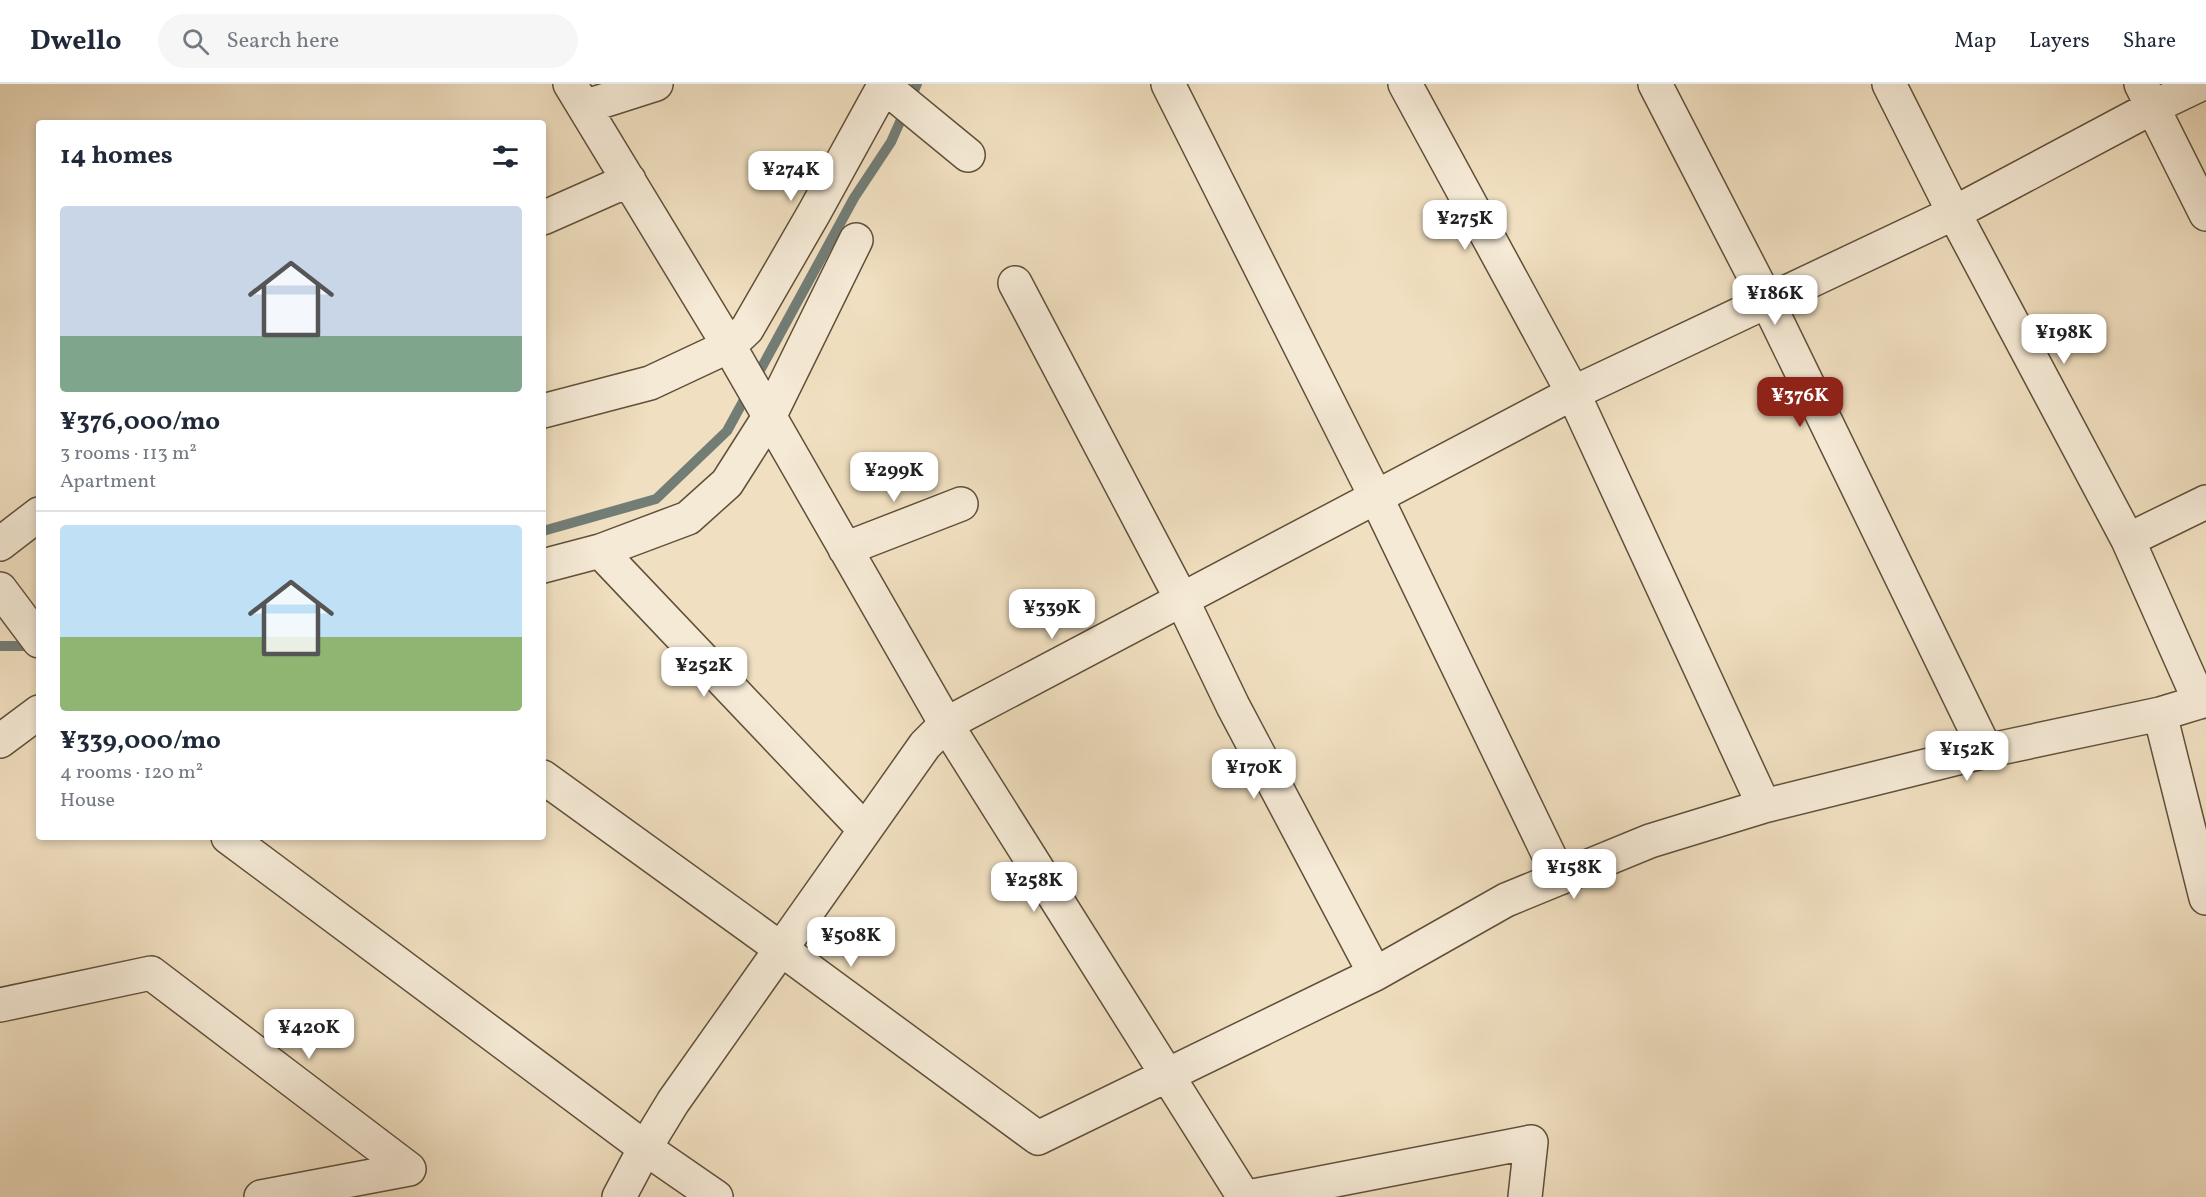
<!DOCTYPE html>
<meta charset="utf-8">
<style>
:root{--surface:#fff;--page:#f6f6f7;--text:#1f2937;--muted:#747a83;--line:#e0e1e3;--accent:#8f2418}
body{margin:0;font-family:Vollkorn,serif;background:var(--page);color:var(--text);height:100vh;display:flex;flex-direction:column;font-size:22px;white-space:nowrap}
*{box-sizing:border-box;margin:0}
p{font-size:20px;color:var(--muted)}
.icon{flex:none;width:33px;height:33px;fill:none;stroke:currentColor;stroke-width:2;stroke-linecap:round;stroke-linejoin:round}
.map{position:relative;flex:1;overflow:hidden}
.sheet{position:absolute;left:36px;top:36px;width:510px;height:720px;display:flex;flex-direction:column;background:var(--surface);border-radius:6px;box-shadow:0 3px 9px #0003}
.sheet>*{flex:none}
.price{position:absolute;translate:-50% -51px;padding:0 14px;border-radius:12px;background:#fff;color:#222;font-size:20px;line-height:39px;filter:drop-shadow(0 2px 3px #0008)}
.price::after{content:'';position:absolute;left:50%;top:36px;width:18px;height:14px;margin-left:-9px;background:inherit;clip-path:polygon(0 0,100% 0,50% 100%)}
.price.on{background:var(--accent);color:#fff}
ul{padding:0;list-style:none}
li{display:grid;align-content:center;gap:12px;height:318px;padding:0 24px}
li+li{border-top:2px solid var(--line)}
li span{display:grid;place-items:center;height:186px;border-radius:6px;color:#555}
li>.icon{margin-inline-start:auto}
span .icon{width:108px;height:108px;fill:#fffc;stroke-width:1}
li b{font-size:26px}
h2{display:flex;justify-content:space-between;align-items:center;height:72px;padding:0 24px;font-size:26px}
header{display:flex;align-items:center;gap:36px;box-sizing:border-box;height:84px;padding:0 30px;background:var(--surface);border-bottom:2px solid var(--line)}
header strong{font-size:28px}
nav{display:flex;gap:33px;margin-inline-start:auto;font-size:21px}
.search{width:420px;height:54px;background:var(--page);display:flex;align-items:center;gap:15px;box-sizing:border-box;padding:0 21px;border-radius:33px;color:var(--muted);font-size:22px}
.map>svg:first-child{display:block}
</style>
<header>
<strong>Dwello</strong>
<div class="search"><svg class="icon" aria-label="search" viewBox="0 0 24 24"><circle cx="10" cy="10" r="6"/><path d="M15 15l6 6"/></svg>Search here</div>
<nav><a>Map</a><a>Layers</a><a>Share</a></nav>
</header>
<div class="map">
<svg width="2206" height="1113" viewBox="0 0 2206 1113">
<rect width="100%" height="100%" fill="#f0dfc0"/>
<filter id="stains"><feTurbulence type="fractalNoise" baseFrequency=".00333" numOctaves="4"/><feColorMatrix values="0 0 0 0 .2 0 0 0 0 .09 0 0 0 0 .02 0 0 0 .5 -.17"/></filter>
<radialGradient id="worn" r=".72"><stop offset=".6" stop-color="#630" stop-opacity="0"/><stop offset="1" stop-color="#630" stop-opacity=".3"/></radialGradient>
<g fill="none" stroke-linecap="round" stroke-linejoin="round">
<path stroke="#727d76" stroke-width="10" d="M543,447L656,415L727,347L854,114L891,58L917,0
M0,562H36"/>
<g stroke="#60503a" stroke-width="36">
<path id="minor" d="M570,0L729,262L946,640L1244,1113
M1168,0L1376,413L1560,794
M1405,0L1573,309L1764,722
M1655,0L1767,217L1986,667
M1889,0L1954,129L2128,456L2200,618
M2141,0L2206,130
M884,2L968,71
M584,23L656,0
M543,134L629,96
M1015,199L1182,516L1233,622L1375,890
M543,327L650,299L729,262L747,245L814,129L885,0
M2128,456L2206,418
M0,460L39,430
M845,465L961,420
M600,467L688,434L727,399L769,333L856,156
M543,482L600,467L865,746
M2160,630L2206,814
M0,657L39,628
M543,693L781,865L1038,1054L1375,890L1506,816L1650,757L1764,722L1986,667L2160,630L2206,616
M0,921L151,889L409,1085L261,1113
M619,1113L645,1064L673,1018L925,661L946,640L1573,309L1954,129L2153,23L2201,0
M1248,1113L1531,1058L1525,1113"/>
</g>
<g stroke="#60503a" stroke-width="36">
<path id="tertiary" d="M0,505L39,557
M228,753L645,1064L716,1113"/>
</g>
<use href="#minor" stroke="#f5ead6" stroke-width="33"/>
<use href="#tertiary" stroke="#f5ead6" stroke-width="33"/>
</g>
<rect width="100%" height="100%" filter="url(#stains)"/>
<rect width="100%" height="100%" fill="url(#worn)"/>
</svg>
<b class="price" style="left:791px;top:118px">¥274K</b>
<b class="price" style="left:1465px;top:167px">¥275K</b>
<b class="price" style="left:1775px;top:242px">¥186K</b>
<b class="price" style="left:2064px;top:281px">¥198K</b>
<b class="price on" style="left:1800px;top:344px">¥376K</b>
<b class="price" style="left:894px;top:419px">¥299K</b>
<b class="price" style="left:1052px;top:556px">¥339K</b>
<b class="price" style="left:704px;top:614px">¥252K</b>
<b class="price" style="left:1967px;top:698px">¥152K</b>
<b class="price" style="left:1254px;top:716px">¥170K</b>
<b class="price" style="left:1574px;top:816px">¥158K</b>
<b class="price" style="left:1034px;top:829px">¥258K</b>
<b class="price" style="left:851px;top:884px">¥508K</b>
<b class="price" style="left:309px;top:976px">¥420K</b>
<section class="sheet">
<h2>14 homes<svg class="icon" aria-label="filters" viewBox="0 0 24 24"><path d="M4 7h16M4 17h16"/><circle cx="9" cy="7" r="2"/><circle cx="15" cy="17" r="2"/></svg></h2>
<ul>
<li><span style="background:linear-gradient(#c9d6e8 70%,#7fa58c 0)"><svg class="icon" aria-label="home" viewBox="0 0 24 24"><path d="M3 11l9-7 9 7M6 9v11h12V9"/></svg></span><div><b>¥376,000/mo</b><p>3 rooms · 113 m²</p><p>Apartment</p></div></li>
<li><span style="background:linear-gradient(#bfe0f5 60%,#8fb573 0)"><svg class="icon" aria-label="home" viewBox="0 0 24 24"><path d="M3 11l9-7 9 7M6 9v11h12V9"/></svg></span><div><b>¥339,000/mo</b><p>4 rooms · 120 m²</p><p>House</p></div></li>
</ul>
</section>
</div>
